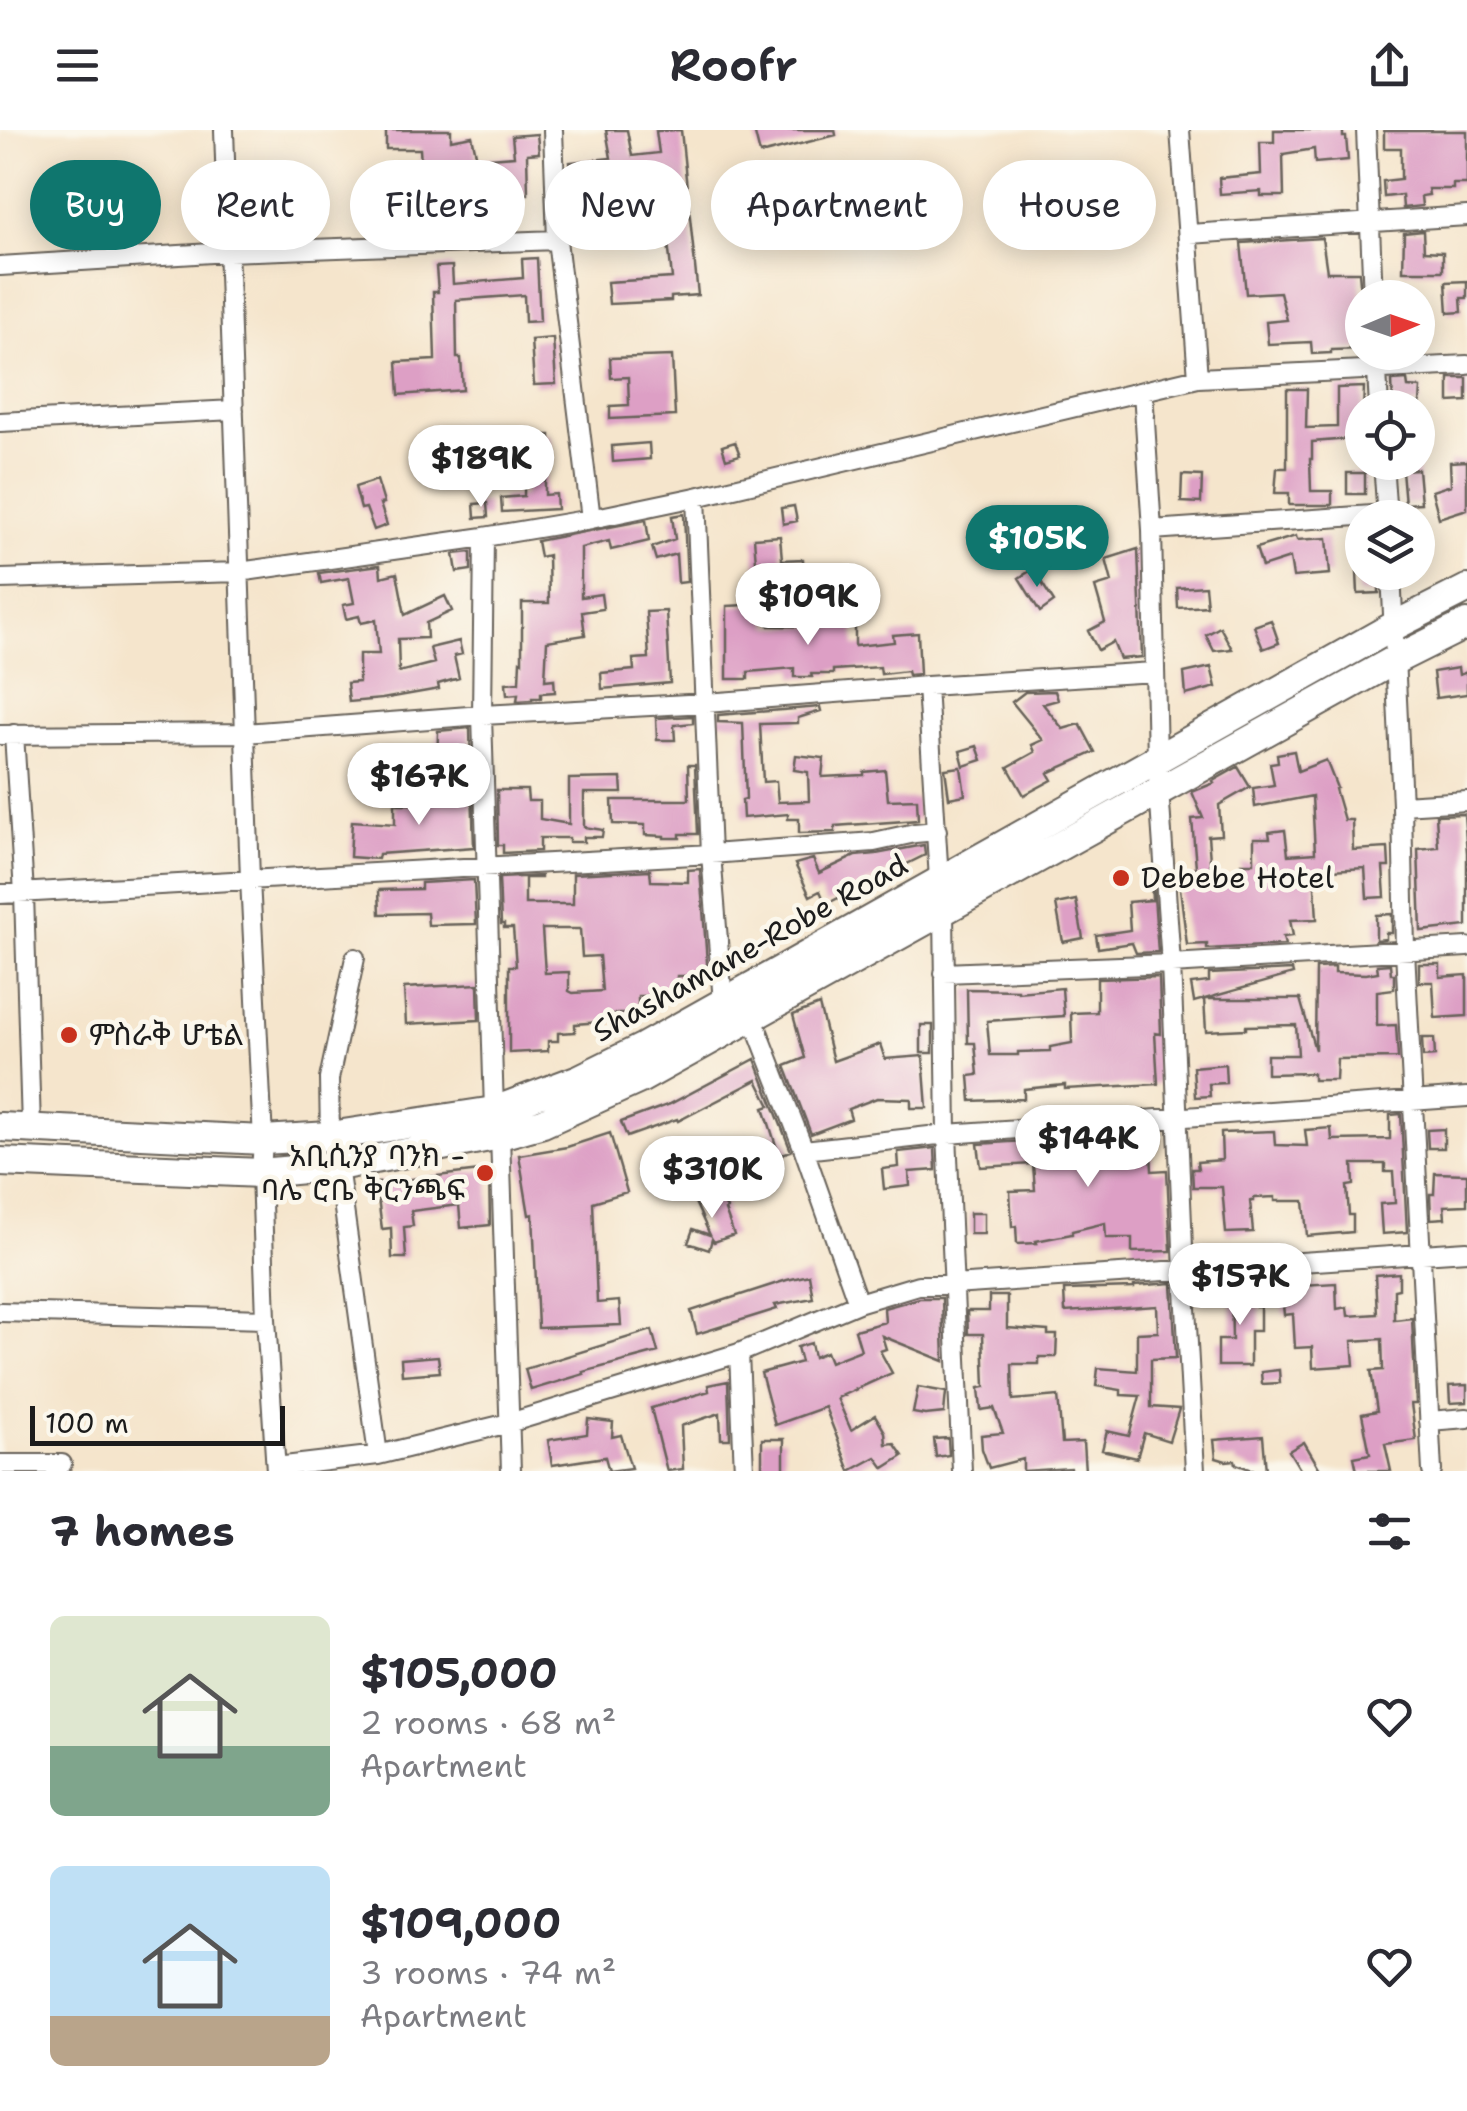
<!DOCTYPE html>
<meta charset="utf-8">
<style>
:root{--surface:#fff;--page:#f2f2f3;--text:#2b2b33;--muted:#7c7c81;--accent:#0f766e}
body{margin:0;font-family:"Shantell Sans","Noto Sans Ethiopic",sans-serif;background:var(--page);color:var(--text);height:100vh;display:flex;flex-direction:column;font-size:38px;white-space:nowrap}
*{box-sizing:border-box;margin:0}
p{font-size:32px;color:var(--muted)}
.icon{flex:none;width:55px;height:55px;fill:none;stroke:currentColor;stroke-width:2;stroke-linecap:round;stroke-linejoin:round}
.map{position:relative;height:1341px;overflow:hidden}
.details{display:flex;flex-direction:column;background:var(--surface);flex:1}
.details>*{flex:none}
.banner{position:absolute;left:30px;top:30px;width:1408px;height:90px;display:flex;gap:20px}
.needle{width:65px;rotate:88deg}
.tools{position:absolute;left:1345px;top:150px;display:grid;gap:20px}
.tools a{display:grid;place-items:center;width:90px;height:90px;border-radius:50%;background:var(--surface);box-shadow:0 5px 25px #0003;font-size:50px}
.scale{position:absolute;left:30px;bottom:25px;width:255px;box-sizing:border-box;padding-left:10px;border:5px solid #1c1c1c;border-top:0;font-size:28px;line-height:35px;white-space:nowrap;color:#1c1c1c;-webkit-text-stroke:8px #fbf7ec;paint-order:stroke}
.price{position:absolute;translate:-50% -85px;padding:0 22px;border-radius:35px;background:#fff;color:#222;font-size:32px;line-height:65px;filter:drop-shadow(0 2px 5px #0008)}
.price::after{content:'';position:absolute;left:50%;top:60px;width:30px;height:22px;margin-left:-15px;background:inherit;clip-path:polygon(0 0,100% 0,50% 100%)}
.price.active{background:var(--accent);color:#fff}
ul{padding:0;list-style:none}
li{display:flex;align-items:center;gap:30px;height:250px;padding:0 50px}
li span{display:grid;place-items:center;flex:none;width:280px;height:200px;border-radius:15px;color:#555}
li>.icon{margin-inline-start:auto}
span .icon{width:120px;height:120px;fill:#fffc;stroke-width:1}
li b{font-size:42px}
h2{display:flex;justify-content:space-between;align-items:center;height:120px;padding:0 50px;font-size:42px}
.chip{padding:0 35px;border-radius:45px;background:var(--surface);box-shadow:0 5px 25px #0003;font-size:35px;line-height:90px}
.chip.active{background:var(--accent);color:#fff}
header{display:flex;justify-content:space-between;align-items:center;height:130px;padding:0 50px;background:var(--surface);font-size:45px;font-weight:600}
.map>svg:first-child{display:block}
</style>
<header><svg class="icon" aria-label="menu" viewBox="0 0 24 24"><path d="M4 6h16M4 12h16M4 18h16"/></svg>Roofr<svg class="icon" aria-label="share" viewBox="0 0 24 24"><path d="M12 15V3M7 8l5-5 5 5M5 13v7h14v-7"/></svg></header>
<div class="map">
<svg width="1467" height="1341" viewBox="0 0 1467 1341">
<rect width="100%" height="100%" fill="#fbf7ec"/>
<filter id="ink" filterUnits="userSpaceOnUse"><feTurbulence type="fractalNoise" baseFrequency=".01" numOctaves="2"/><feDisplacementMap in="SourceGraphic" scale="20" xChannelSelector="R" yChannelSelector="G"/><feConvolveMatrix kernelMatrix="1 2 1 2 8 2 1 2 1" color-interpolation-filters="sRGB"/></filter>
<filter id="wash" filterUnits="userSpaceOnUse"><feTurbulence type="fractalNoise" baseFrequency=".0048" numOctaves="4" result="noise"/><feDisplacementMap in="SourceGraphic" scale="40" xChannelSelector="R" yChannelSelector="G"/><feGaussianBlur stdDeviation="2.25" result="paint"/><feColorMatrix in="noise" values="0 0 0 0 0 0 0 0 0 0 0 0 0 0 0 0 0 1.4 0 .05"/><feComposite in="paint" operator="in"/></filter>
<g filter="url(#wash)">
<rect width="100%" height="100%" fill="#f5e5cc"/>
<g id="blocks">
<path fill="#dd9fc5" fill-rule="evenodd" d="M386,0H451V10L472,6L477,29L514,26L512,6L537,4L539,23L527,24L528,64L483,63L485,100L447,102L446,79L406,81V49H422L420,19H386Z
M606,0H627L632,26L659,23L656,1L681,0L698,165L671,167V171L609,174L607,152L672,148L661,48L572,57L570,32L611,28Z
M754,0H835L836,5L760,24Z
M1274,0H1343V7H1346L1348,30L1315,33L1314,19L1283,24L1284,66H1261V61L1220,64L1219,48L1261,44L1260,12H1274Z
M1384,1H1467V54H1453V59H1428L1429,65L1421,66L1422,76L1403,78L1402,65L1384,67L1383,51L1401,49V18H1384Z
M617,85L619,112L584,114L583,87Z
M1423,101L1424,121L1443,122V141H1403L1404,103Z
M1322,108L1327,142H1359L1362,175V219L1331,220V223L1312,224L1311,212L1268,214L1266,192L1287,190L1280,162L1246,164L1241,113Z
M537,128L540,191L525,192L524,165L456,170L457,228H461L463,260L399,265L397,232L435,230L433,162H438L436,137L452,136L453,154L523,148L522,129Z
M1467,151V168H1461L1462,182L1448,183L1446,152Z
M553,208L556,254L534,255L531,210Z
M672,226L675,286L610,289V276L629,275L628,247L611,248L610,228Z
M1449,248H1467V271L1449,272Z
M1407,250L1408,257L1421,258L1420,274L1393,275L1392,251Z
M1364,257L1362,308L1312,312V329H1310L1311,361H1332V375H1289V363H1275L1277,338H1287V259H1307L1306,298L1337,297V258Z
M525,305H550V323H545V365L556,364L557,379L502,382L501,368L524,366Z
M735,312L740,325L726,329L722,316Z
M649,313L650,329L613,332L612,316Z
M1467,331V379L1439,388L1432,361L1451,355L1450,332Z
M1418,339L1421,373L1405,374L1402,340Z
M1347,343H1365V364H1347Z
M1182,345L1202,346L1201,373L1181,372Z
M377,350L384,373L380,374L387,395L374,400L366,378L361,379L355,357Z
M487,373L488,387L475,388L474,374Z
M794,376L797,391L783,394L781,378Z
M684,384L687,452L678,453L676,424L656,430L652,417L675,409L672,386Z
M646,390L649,411L611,420L609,411L581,418V467L601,464L603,479L582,482L585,505L547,511L545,550L554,549L555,562L541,563V568H532V570L517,571L518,564L507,565L506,553L519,552L520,531L522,532V473H549L548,425L540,427L537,411Z
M1032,400L1042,426L1029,431L1018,405Z
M780,406L783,441L757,443L754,408Z
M1296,406L1297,410L1327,408L1330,444L1293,447L1290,428L1262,437L1256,418Z
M1138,419L1142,527L1120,529L1113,512L1098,520L1088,501L1105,492L1095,457L1112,452L1106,429Z
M471,422V440L457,442L454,424Z
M803,429L805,468H784L782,430Z
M380,435L381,447L397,443L405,485L445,466L452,481L426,493L427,508L398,509L399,542L434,533L430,518L459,511L462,524L454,526L459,548L438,554L439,559L382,569L349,572L347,553L359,552V524H379L376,490L361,493L359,486L346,489L343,475L354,473L349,448L321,453L319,443Z
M1033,439L1054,472L1040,482L1019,448Z
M1357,442H1379V463L1358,464Z
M1205,456L1207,476L1178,478L1177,458Z
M767,474L769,496L855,497V516L894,512L893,505L918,503L920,544L908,545L907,541L881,544L880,537L833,540V544H811L812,547H794V538L748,542V549H727V476Z
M666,481L670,553L602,559L601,543L634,540L633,529L649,528L646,482Z
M1271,490L1279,513L1263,519L1254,496Z
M1220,497L1232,519L1214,521L1206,505Z
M1211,537L1216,557L1186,565L1184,543Z
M1458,538L1459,545L1467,542V564L1436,568L1433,542Z
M1055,561L1058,570L1043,574L1063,599L1080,594L1095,622L1048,643L1052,650L1024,665L1008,637L1035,622L1032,615L1043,610L1012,572L1025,562Z
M820,577L821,581L798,588V593L760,594L763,652L776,651L778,672L809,671L808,642L794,640L796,625L824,628L822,647L864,645V642L885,640L888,670L917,669L918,690L835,696V702L799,703V689H788V684L743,688L742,670L746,669L743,593L718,592V585Z
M693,586V593L674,595L675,610H657L656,588Z
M470,598L471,640L437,642L438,601Z
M977,616L982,630L964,636L960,621Z
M1294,621L1298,641L1326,630L1337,658L1335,659L1344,690H1352L1353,720L1388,718L1389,737H1383L1385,767L1367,768L1365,738L1314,741L1317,789L1290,790L1293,806L1283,807L1285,815L1207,819V814L1187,815L1179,750L1197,749L1192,689L1203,688L1192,662L1214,653L1213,651L1238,637L1250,657L1219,675L1221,705L1208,706L1212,754L1242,752L1241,733H1254V708H1270L1269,702L1285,700L1288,725L1315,723L1312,666L1255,677L1253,658L1274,655L1270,633L1278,632L1277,624Z
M688,635H695L698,704H680V708H664V706L645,705V695L613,694L612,670H689Z
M961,637L965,665L949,668L945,639Z
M621,648L622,663H584V697L603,700L602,707H584V712H569V708H540V721L503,723V715H498L497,660H527L528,671H540V689L569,694V649Z
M472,658L474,717L379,724L378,729L350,727L352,691L395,694V674H420L419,670Z
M1464,684L1467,723V796L1421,801L1418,719L1438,717L1436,685Z
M924,715L925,725L826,774L820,761L810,766L795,734L813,729L819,743L855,726L876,724Z
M700,739L708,846H677L676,866H638V884H613L614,891L575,894V902L558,903V911H548V921L509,923V836H516L513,798H504V794H501L499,748L541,746V748H525V774H573V744L650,740L651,751L688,752V740ZM542,799H580L582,827L599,826L602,861L573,863L569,861V842L545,843Z
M474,750L476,794L428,795L427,783L380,784L379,760L421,759V753Z
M1151,752H1153L1158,822L1136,823L1132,813L1098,818L1096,805L1130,800L1128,772L1152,770Z
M1076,770L1083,808L1063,812L1056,774Z
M1392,784V803H1386V809L1376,810V785Z
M1390,834L1391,844H1394V859L1377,861V896L1396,895L1398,928L1337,929L1336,950H1313V943L1267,944V925H1298L1296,895L1246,896V899L1206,901L1204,869H1300L1315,920L1316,838L1335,837V843L1366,844L1378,842L1377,835Z
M1419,834H1440V847L1467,845V886L1435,888L1433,852H1419Z
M1292,840L1293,844L1194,872L1191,854L1209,852V844Z
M1159,847L1161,904L1155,903L1158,954L1065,959V955L1024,959V969L971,971L969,946L978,945L975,913H968L967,859L1018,860V862L1062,858L1064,886L987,891L990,925H1018V922L1050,921V917L1072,913L1071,883L1097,882V849Z
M478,854L479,890L406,894L404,858Z
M819,875L833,931L880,914L885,929L923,926L927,978H911V969L877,968L848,979L851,989L811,1004L785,936L805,928L793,885Z
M921,895H933V923H921Z
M1422,908H1434L1435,926L1423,927Z
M755,929L791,1021L779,1025L764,978L770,976L757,950L678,991L677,989L627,1007L621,992L670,974Z
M1225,934L1226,953L1209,954L1210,966L1195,967L1193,937Z
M1401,984L1407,1102L1382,1104L1380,1074L1395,1073L1393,1042H1385V1034H1353L1354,1055L1347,1056L1349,1085H1353V1102L1307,1106L1304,1071H1275V1067L1254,1068V1071H1250L1253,1102L1226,1103L1222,1057H1193L1192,1039H1198L1197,1032L1222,1030L1221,1003L1274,1001L1275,1015L1307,1016L1305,1000L1331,998L1332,1010L1390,1009V985Z
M1444,999V1018H1428L1427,1000Z
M1150,1002L1152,1041L1167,1040L1171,1121L1132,1122V1108H1106L1105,1093L1072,1101V1104L1036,1111L1037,1113L1017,1114L1016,1096L1012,1097L1010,1061L1035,1060L1033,1034L981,1037L978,1014L1069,1008L1070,1022L1104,1020L1101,1006Z
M610,1003L627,1062L593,1072L597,1173L619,1171L621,1195L538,1198L533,1084L529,1085L519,1025L567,1017Z
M935,1018L936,1040L909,1042L910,1056L884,1059L882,1039L899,1037L898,1022Z
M489,1040L490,1095L461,1098L459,1075L411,1081L413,1096L404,1097L406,1128H392L391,1098L382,1099L376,1053Z
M1435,1043L1467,1044V1075L1444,1076L1445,1088L1431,1089L1430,1064H1434Z
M717,1059L727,1079L725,1080L734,1105L714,1112L712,1109L709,1120L688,1113L693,1099L710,1105L694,1070Z
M970,1083H984V1104H970Z
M1399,1143V1159L1394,1160V1190L1412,1188L1416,1274H1411L1416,1310L1385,1314L1391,1341H1357L1354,1327L1370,1324L1362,1284L1377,1281L1371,1241L1383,1240L1382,1209L1352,1211L1354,1235L1313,1238L1312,1217L1295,1218L1293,1184L1284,1185L1281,1153L1302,1152V1155L1336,1153L1337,1179L1347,1177L1348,1186L1377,1184L1375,1145Z
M809,1145L813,1168L775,1175L777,1179L697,1204L691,1181L787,1150Z
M1172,1153L1176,1228L1151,1229V1277L1179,1279L1169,1311L1144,1303L1137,1328L1102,1320L1107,1301L1129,1306L1140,1266L1121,1265V1260L1096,1256L1098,1238L1137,1241V1203L1158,1202L1157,1176L1065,1182L1064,1160L1134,1158V1156Z
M1256,1156V1177H1260V1201H1250V1236H1218V1210H1232L1231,1157Z
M989,1166H1007V1198L1048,1201V1205H1057L1056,1227H1039V1234H1012L1013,1270L1058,1266L1062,1313L1083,1312L1085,1341H1072L1071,1338L1023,1341V1329L989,1338L982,1319L981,1305L1003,1303L994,1278L981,1280L979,1258L985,1257L983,1204H968L967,1181H989Z
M920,1168H942L944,1231L882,1206L886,1219L880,1221L892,1243L837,1268L851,1300L875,1285L885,1302L886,1314L894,1313L903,1326L884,1338L876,1327L850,1341L825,1277L775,1295L761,1243L801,1232L797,1217L811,1213L814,1227L826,1222L830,1232L861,1220L855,1200L885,1192L884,1178Z
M652,1200L658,1222L583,1242L584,1244L531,1260L525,1239Z
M438,1226L440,1242L402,1245L401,1229Z
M1279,1240L1280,1253L1262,1254L1261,1242Z
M728,1251L730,1309H721L720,1283L681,1296L683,1339L667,1341L651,1278L709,1261L708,1255Z
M1467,1255V1272L1450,1273L1449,1256Z
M918,1257L946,1262L944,1283L925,1285L913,1283Z
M588,1289L613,1292L612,1307L621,1305L631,1338L609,1341L605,1327L552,1335L548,1310L587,1304Z
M1263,1306L1266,1341H1255L1236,1334L1235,1330L1226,1331L1216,1328L1214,1310Z
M948,1308L949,1325L936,1327L934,1309Z
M762,1309H784V1341H762Z
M1304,1312L1321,1341H1301L1289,1321Z"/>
</g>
</g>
<g filter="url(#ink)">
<use href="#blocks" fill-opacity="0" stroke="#68625a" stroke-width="2.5"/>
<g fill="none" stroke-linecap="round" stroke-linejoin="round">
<g stroke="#68625a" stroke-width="22">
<path id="street" d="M224,0L250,749L263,1010L261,1043L266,1189L276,1341
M553,0L557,110L591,389
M1180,0L1198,248
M1366,0L1373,168
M1189,104L1467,86
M0,136L228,122L557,110
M1376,222L1379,278
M1143,261L1152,400L1157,630L1171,834L1184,1141L1195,1341
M0,292L234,280
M1383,332L1387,388
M696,367L711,724L723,872
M1152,400L1387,384
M484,407L482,585L494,981
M1391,442L1402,675L1405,820L1432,1341
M0,449L239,442L484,407L591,389L696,367L1198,248L1467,235
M927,556L939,750L944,782L947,1004L962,1341
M14,604L24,763L31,998
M0,605L245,603L482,585L706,573L927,556L1154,542
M1402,675L1467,671
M0,764L711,724L874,712L915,703L937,701
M944,843L1171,834L1467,817
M752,886L804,1020L858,1173
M500,1005L511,1341
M330,1006L329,949L355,828
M804,1020L947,1004L1467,967
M338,1036L378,1325
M0,1182L266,1189
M739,1223L744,1341
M1429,1291L1467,1288
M0,1334H62
M276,1337L378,1325L509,1293L739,1223L858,1173L918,1155H953L1467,1121"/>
</g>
<g stroke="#68625a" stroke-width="32">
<path id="primary" d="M0,997L263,1010L330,1006L494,981L579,949L644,917L1394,496L1467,459
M0,1032L261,1043L338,1036L500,1005L543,993L640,949L1393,531L1467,494"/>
</g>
<use href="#street" stroke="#fff" stroke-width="18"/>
<use href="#primary" stroke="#fff" stroke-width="28"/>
</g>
</g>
<g fill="#c8321e" stroke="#fbf7ec" stroke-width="4">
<circle cx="1121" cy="748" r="10"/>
<circle cx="69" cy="905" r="10"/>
<circle cx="485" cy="1043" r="10"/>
</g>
<g text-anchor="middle" stroke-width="9" stroke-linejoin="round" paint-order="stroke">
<g font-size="30" fill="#1c1c1c" stroke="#fbf7ec" text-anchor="start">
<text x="1141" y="758">Debebe Hotel</text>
<text x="89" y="915">ምስራቅ ሆቴል</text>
<text x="465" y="1036" text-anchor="end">አቢሲንያ ባንክ -<tspan x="465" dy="34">ባሌ ሮቤ ቅርንጫፍ</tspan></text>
</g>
<g font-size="30" fill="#1c1c1c" stroke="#fbf7ec">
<text transform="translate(750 818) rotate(-29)" y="10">Shashamane-Robe Road</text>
</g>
</g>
</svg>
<div class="tools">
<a><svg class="needle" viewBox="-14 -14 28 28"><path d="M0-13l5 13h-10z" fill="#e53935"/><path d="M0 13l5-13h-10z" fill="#7c7c81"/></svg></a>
<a><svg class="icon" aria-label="locate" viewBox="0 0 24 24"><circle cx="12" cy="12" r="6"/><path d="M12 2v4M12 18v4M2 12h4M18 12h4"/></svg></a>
<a><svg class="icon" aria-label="layers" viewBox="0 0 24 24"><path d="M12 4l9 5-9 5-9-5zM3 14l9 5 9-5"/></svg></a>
</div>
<div class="scale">100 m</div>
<b class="price" style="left:481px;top:380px">$189K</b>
<b class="price active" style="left:1037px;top:460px">$105K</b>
<b class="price" style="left:808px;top:518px">$109K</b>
<b class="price" style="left:419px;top:698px">$167K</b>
<b class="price" style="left:1088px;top:1060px">$144K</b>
<b class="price" style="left:712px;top:1091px">$310K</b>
<b class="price" style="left:1240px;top:1198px">$157K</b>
<div class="banner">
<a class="chip active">Buy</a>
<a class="chip">Rent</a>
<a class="chip">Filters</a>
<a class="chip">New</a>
<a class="chip">Apartment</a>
<a class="chip">House</a>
</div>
</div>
<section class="details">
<h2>7 homes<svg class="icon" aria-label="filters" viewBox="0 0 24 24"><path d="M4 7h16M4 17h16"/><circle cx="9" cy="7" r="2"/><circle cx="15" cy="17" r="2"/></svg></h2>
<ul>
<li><span style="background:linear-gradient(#dfe7d0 65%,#7fa58c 0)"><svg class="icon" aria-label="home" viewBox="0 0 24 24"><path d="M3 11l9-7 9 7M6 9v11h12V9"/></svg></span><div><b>$105,000</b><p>2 rooms · 68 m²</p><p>Apartment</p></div><svg class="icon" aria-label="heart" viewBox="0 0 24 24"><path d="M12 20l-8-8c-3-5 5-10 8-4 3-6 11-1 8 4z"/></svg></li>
<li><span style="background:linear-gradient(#bfe0f5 75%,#b9a48a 0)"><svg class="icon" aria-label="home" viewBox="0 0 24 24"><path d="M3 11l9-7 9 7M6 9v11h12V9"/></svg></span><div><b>$109,000</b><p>3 rooms · 74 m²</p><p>Apartment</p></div><svg class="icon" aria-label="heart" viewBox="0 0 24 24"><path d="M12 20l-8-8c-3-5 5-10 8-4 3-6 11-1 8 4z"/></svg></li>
</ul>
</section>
